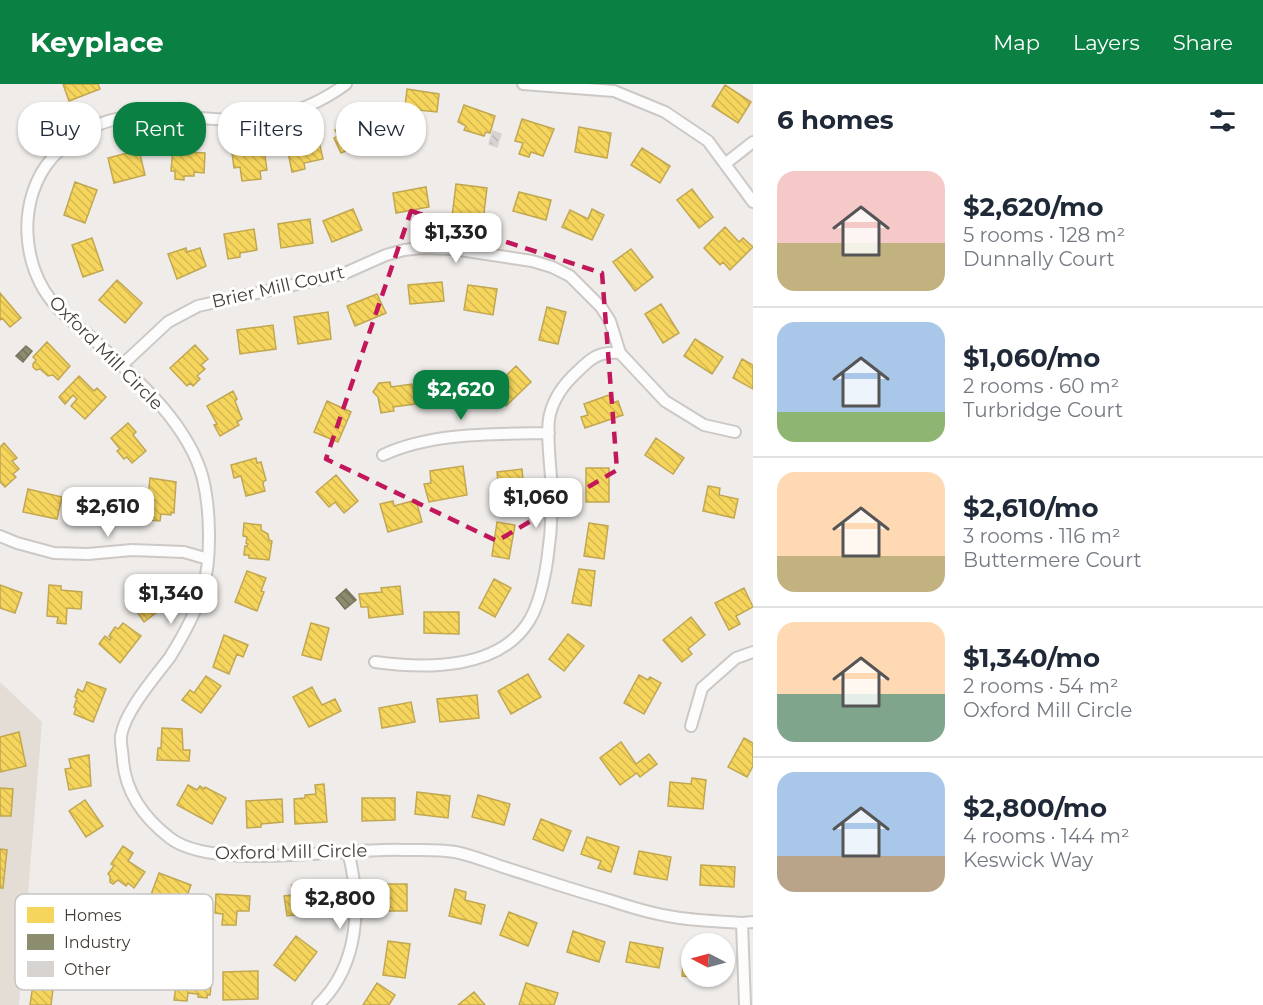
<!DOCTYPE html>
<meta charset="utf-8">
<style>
:root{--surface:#fff;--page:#f2f2f3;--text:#1f2937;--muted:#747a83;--line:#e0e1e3;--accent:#0b8043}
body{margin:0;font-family:Montserrat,sans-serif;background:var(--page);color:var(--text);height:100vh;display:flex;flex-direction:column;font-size:22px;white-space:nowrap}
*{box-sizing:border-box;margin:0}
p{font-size:20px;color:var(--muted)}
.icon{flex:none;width:33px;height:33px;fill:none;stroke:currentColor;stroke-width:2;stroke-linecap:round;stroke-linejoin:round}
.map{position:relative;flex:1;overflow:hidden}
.drawer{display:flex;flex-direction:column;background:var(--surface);width:510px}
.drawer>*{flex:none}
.banner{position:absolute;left:18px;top:18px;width:570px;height:54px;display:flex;gap:12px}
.needle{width:39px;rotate:276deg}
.buttons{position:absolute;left:681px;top:849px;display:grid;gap:12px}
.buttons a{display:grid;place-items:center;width:54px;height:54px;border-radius:50%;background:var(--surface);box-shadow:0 2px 4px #0004;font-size:30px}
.price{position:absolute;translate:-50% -51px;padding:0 14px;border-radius:12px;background:#fff;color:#222;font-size:20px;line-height:39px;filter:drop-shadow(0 2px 3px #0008)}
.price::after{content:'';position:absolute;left:50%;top:36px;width:18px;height:14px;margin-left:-9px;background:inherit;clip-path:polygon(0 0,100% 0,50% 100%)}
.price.selected{background:var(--accent);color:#fff}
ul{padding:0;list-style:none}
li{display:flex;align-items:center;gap:18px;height:150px;padding:0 24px}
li+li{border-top:2px solid var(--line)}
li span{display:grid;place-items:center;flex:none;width:168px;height:120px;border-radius:18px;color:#555}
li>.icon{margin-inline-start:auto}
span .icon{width:72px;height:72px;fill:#fffc;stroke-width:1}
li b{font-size:26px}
h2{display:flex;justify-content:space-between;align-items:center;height:72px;padding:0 24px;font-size:26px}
.tag{padding:0 21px;border-radius:24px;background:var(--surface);box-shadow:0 2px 4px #0004;font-size:21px;line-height:54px}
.tag.selected{background:var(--accent);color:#fff}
header{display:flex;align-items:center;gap:36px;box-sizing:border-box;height:84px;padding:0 30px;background:var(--accent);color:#fff}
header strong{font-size:28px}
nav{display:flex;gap:33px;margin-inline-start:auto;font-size:21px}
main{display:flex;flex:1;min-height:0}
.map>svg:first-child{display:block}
</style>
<header>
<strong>Keyplace</strong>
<nav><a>Map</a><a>Layers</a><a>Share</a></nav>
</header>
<main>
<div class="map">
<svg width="753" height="921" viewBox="0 0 753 921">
<defs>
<pattern id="homes-back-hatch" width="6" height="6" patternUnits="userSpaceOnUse" patternTransform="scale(1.5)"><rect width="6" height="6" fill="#f6d55c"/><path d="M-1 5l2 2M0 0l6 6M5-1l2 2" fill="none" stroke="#d4b851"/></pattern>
<pattern id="industry-back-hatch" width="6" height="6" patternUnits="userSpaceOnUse" patternTransform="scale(1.5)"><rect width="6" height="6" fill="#8c8c6e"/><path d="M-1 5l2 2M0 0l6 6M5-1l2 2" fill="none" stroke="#74745b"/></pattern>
<pattern id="building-back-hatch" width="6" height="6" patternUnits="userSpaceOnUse" patternTransform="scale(1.5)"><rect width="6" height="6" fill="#d7d3d0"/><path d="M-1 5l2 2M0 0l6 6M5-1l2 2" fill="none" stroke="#bab6b3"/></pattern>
</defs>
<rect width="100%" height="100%" fill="#efece9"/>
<path fill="#e3ddd6" d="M0,598L42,638L19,921H0Z"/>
<path fill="url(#homes-back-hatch)" stroke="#c1a751" stroke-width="1.5" d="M63,0H98L100,5L69,17Z
M725,1L751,18L738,39L712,22Z
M407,5L439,10L437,28L418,26L417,33L404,31Z
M464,21L495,32L490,49L486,48L484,52L464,46L466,42L458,38Z
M362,30L374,54L370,57L371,59L362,63L361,61L341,69L334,54L338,52L335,46L343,42L344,45L352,41L350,36Z
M522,35L554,45L543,72L531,68L529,73L519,70L523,59L515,57Z
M579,43L611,49L607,74L575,68Z
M319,57L323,75L304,79L305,85L292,88L287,63Z
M173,64L186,65V68L205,69L204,89L194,88V92H184V96L175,95V87H171Z
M642,64L670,82L660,99L631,81Z
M264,65L267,86L260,87L261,95L242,97L240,83L234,84L232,69Z
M139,66L145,91L114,99L108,74Z
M75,98L97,106L85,139L64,131Z
M456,100L487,104L483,137L452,133Z
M426,103L429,123L396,129L393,109Z
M692,105L713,133L699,144L677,116Z
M519,108L551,116L546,136L513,127Z
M353,125L362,146L332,158L323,137Z
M592,125L604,131L592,156L562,143L570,126L588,135Z
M310,135L313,159L281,164L278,140Z
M725,143L739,158L743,154L753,163L730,186L723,178L720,181L704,164Z
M254,145L257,166L240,169V173L228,175L224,150Z
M92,154L103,186L83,193L72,161Z
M186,164L187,168L200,164L206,182L177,195L168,170Z
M631,165L653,193L635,207L613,178Z
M117,196L142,219L125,239L99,216Z
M442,198L444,217L410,220L408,201Z
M468,201L497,205L493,231L464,226Z
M0,209L21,234L10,243L2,234L0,236Z
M377,210L386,229L355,242L347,222Z
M661,220L679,249L663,259L645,230Z
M547,223L566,228L558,260L539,256Z
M328,228L331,255L298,260L294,233Z
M273,241L276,265L240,270L237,246Z
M695,255L723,273L712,290L684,272Z
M47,258L70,282L58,296L53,291L48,292L40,285L36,286L33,283V280L36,276L33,273Z
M195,261L208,275L201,281L205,285L197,292L200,295L193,302L190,299L187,302L170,284Z
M742,275L753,281V305L733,294Z
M516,282L531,298L506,322L491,306Z
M474,291L475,322L440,324L439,292Z
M79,292L94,307L97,304L106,313L85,335L71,322L77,315L73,311L65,320L59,313Z
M390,298L391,303L412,300L415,320L393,323L394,327L381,329L378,313L373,308L379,299Z
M233,307L237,315L235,317L242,335L237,338L239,341L220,352L214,341L217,340L207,322Z
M609,311L612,319L618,317L623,331L585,344L581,333L588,331L584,320Z
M327,317L351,328L338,358L314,348Z
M128,339L136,348L133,351L146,367L132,379L127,373L124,375L117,367L120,365L111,354Z
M656,354L684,374L673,390L645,371Z
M4,359L17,374L12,377L19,385L13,390L16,393L5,403L0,398V363Z
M256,374L257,379L261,378L266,396L264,397L263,400L265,407L246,412L241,392L234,394L231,381Z
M463,382L467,411L429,418L424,400L431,399L430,387Z
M586,384H609V418H586Z
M522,385L525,418L505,420L504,407L499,408L497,388Z
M336,391L358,417L344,429L335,418L329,423L316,408Z
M150,394L176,398L174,429L171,428V431L161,430L160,437L149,436L152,415L148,414Z
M708,402L720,404L719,411L738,415L734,434L703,427Z
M28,405L62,413L57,435L23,428Z
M109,414V416L116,415L117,434L84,436L82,416Z
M416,416L422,438L388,448L380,420L393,417L394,422Z
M497,438L515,441L509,475L492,472Z
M244,439L261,441V446L268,450L269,456L272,457L269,476L249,474V471H244L245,462H247L248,460L246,459L247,453L243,452Z
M589,439L608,442L604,475L584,472Z
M579,485L595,487L591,522L572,519Z
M247,487L266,494L261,507L264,508L257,527L235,518Z
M150,491L170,518L144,538L138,529L139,528L129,512L133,509L131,506Z
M494,495L511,504L495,533L479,524Z
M0,501L22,509L15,529L0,524Z
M49,501L61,502V506L82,508L81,525L67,524L66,540L57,539L58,533L47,532Z
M400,502L403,530L369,534L368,523H361L359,510L382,508L381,504Z
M744,504L753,523L736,532L740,540L729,546L715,519Z
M424,528H459V550L424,549Z
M691,533L705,551L688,565L692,570L682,578L663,556Z
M123,539L141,552L120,579L99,560L105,552L110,556L111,554L109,552L115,543L118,545Z
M311,539L329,544L321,576L302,571Z
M568,550L584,562L564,587L549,575Z
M224,551L248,561L243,573L237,570L229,590L213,583Z
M528,590L541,613L511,630L498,607Z
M639,591L648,596L650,593L661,599L644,630L624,619Z
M206,592L221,602L201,629L182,616L190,606L194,609Z
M87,598L106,605L93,638L74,630L76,624L74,623L77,614L75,613L78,605L83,608Z
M312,603L322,621L335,615L341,627L309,643L293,613Z
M477,611L479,634L440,638L437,615Z
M411,618L415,638L382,644L379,624Z
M162,644L182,645L183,666H190L189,677L157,676L158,664H161Z
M19,648L26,682L0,688V653Z
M744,654L753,659V682L747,693L728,683Z
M621,658L636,680L649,670L657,680L640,693L637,689L620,701L600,674Z
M89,671L91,702L69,706L65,685L71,684L69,675Z
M692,694L706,696L703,725L668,722L670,698L691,700Z
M324,700L327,738L295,740L294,715L305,714V711L316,710L315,701Z
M188,701L197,706L200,702L204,705L205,703L226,714L212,740L177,721Z
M0,704L13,705L11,732H0Z
M417,708L450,712L448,734L415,730Z
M478,711L510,720L504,741L472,733Z
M362,714H395V736L362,737Z
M282,715L283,738L261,740V743L247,744L246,717Z
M85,716L103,742L86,753L69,727Z
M541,735L571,747L563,767L533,755Z
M587,753L619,763L611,788L598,784L601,777L581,770Z
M123,762L133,769L128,777L145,788L134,804L128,799L126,802L118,796L113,800L110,798V792L108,790L114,782L111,780Z
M0,765L7,766L3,804H0Z
M639,767L671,773L667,796L634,790Z
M701,781L735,783L734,803L700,801Z
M159,789L191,801L181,828L149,816Z
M312,799L316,828L287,832L284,812L293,811L292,801Z
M385,800H407V827H386Z
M455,805L466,808L465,816L485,821L481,840L449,832Z
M216,810L250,812L249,827H237L236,841H222L223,830L215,829Z
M509,828L537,839L528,862L500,851Z
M573,847L605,858L599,878L567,868Z
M296,852L317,868L295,897L274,881Z
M388,857L410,860L405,894L383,891Z
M630,858L663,864L659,884L626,878Z
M684,869L692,870V892H715V895L682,892Z
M179,882L190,883V890L209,892L208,902H211L210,911H207V914L198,913V910L188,909L187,917L174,916Z
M258,887V915L223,916V888Z
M34,894L54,897L51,921H30Z
M377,899L395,911L389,921H363Z
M526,899L558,909L554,921H519Z
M474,908L485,921H458Z"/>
<path fill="url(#industry-back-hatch)" stroke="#77745d" stroke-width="1.5" d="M26,262L32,267L23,278L16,272Z
M346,505L356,516L345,525L336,514Z"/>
<path fill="url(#building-back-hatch)" stroke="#d7d3cf" stroke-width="1.5" d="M493,47L501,50L497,63L489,60Z"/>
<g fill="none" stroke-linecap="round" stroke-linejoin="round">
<g stroke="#ccc8c5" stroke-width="14">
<path id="street" d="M346,0C324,16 296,29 269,33C190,46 117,2 52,74C17,114 20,183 56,222C67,235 82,245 94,256C135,293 189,340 203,395C210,424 212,474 203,504C197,527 183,552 170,573C155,593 125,627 121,652C120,659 123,669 123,677C126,710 144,734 170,754C214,788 346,763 404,766C420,766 439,765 455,768C471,771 488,778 503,783C538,794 573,806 609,816C630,823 653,830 674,833C696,837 720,837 742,839L753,838
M523,0L614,7L665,28L708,57L753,118
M725,80L753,58
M122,281L168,238L198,222L343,190L386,171L404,166L422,164L453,165L532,177L552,183L570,192L601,223L610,237L620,269L665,317L704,341L735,348
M383,371C431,348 497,350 549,349
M0,452L17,459L54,469L88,470L132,466L184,468L208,475
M375,578C426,585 499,586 529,537C547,508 552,445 552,412C552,390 545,349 550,330C554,314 565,299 577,288C591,274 599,267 620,269
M691,642L702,604L736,574L753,568
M742,839L745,921
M318,921C359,882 362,820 348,768"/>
</g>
<use href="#street" stroke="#fdfcfc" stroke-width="10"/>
</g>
<path fill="none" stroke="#c2185b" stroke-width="4.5" stroke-dasharray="12 8" stroke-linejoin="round" d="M411,127L602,189L617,386L497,457L326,375Z"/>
<g text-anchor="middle" stroke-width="6" stroke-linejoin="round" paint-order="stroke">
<g font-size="18" fill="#453d36" stroke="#fff">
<text transform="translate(278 203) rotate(-13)" y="6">Brier Mill Court</text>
<text transform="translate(106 269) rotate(45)" y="6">Oxford Mill Circle</text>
<text transform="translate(291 768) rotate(-1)" y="6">Oxford Mill Circle</text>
</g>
</g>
<rect x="15" y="810" width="198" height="96" rx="9" fill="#fff" stroke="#c7c5c3" stroke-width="1.5"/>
<rect x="27" y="823" width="27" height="16" fill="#f6d55c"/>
<rect x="27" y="850" width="27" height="16" fill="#8c8c6e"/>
<rect x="27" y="877" width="27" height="16" fill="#d7d3d0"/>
<g font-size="16" fill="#453d36">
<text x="64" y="837">Homes</text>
<text x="64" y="864">Industry</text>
<text x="64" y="891">Other</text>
</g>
</svg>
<div class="buttons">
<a><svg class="needle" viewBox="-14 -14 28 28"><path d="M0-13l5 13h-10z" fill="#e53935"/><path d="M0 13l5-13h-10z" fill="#747a83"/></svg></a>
</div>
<b class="price" style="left:456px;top:180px">$1,330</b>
<b class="price selected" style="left:461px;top:337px">$2,620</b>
<b class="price" style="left:536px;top:445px">$1,060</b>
<b class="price" style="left:108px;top:454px">$2,610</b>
<b class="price" style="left:171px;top:541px">$1,340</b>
<b class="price" style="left:340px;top:846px">$2,800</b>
<div class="banner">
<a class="tag">Buy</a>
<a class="tag selected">Rent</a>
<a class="tag">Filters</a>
<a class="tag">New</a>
</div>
</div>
<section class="drawer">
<h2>6 homes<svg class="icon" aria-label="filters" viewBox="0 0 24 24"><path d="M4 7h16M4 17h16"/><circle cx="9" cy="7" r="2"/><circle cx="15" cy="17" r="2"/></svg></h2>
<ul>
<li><span style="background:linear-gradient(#f6c9c9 60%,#c2b280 0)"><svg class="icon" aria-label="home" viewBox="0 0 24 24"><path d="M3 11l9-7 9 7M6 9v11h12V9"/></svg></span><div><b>$2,620/mo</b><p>5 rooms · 128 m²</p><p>Dunnally Court</p></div></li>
<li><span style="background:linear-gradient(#a9c7e8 75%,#8fb573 0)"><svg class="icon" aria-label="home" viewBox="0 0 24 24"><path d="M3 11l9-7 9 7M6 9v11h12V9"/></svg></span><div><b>$1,060/mo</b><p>2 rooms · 60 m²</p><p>Turbridge Court</p></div></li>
<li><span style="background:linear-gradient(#ffd9b3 70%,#c2b280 0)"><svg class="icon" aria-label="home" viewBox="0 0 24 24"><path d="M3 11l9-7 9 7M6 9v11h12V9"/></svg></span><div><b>$2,610/mo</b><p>3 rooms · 116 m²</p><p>Buttermere Court</p></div></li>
<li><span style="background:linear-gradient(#ffd9b3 60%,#7fa58c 0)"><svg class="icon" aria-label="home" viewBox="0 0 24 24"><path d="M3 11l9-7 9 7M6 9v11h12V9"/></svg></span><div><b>$1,340/mo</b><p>2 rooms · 54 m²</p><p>Oxford Mill Circle</p></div></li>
<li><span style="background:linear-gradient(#a9c7e8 70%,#b9a48a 0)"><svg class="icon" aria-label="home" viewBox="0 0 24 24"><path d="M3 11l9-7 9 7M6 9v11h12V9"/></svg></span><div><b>$2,800/mo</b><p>4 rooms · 144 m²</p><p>Keswick Way</p></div></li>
</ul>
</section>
</main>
